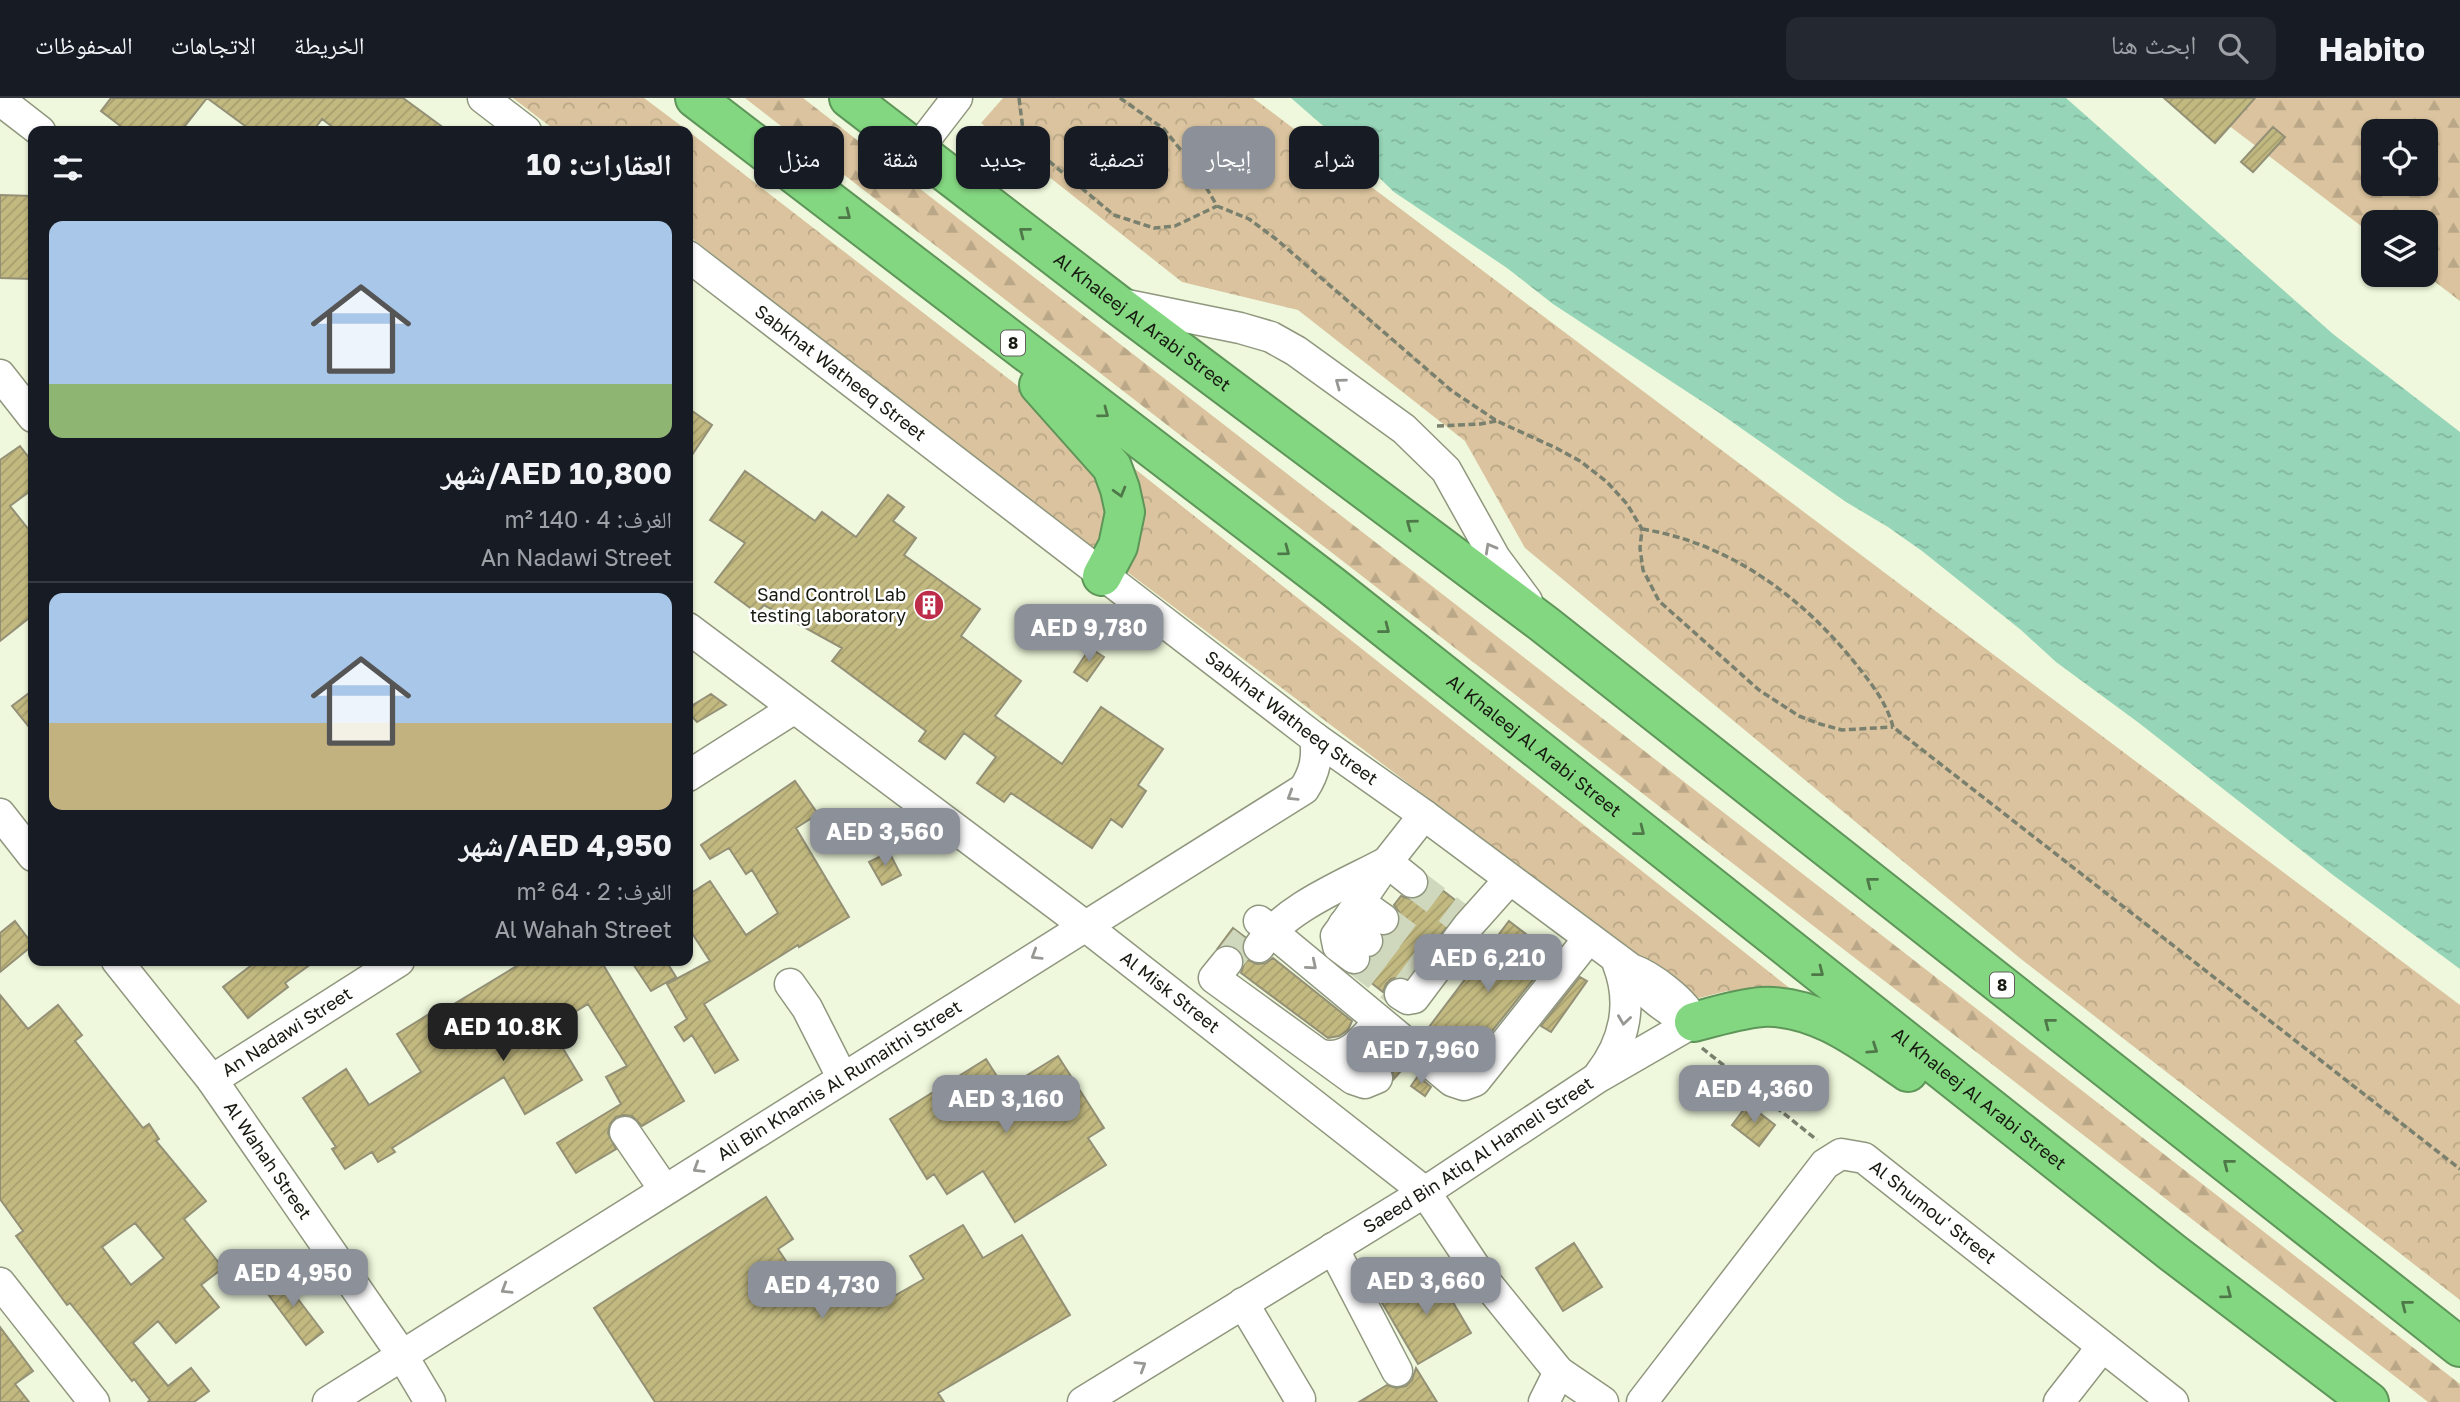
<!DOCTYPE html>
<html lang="ar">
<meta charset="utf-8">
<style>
:root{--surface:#171b24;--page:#242831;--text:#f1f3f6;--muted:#9ea1a6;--line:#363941;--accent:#8c9099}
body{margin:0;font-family:"Golos Text","Noto Naskh Arabic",sans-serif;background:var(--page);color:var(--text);direction:rtl;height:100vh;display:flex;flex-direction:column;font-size:26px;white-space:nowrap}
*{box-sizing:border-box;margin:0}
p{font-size:23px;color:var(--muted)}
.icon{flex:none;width:38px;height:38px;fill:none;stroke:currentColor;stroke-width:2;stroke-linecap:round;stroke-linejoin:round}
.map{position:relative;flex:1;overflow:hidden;direction:ltr}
.details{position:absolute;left:28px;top:28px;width:665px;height:840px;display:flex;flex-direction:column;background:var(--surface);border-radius:14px;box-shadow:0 2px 5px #0004;direction:rtl}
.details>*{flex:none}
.banner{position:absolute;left:714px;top:28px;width:665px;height:63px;direction:rtl;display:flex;gap:14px}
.controls{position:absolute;left:2361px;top:21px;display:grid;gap:14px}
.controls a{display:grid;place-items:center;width:77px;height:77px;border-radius:14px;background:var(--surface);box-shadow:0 2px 5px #0004;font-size:35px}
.price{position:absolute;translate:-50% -60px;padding:0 16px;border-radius:14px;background:var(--accent);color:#fff;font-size:23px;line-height:46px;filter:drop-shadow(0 2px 4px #0008)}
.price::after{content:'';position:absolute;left:50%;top:42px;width:21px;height:16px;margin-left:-10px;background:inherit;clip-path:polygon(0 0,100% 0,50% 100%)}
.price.on{background:#222;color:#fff}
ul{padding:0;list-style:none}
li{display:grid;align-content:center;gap:14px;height:371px;padding:0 21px}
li+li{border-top:2px solid var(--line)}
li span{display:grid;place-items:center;height:217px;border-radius:14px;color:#555}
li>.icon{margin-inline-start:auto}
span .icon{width:126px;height:126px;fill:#fffc;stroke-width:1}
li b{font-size:30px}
h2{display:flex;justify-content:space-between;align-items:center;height:84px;padding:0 21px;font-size:30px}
.tag{padding:0 24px;border-radius:14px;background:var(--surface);box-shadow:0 2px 5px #0004;font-size:24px;line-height:63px}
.tag.on{background:var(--accent);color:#fff}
header{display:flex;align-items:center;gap:42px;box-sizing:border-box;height:98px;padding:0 35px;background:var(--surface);border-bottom:2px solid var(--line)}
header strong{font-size:33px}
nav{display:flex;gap:38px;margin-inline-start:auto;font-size:24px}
.search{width:490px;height:63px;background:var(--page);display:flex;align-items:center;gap:18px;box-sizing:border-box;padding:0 24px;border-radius:14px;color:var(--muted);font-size:26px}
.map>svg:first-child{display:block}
</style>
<header>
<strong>Habito</strong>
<div class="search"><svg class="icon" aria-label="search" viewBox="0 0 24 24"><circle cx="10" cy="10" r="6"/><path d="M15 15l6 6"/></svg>ابحث هنا</div>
<nav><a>الخريطة</a><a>الاتجاهات</a><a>المحفوظات</a></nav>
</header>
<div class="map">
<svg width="2460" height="1304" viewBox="0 0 2460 1304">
<defs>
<pattern id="forest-firs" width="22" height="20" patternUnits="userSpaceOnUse" patternTransform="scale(1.75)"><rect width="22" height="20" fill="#dac39e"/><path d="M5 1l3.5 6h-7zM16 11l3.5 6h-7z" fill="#baa787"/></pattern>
<pattern id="park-crowns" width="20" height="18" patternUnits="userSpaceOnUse" patternTransform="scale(1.75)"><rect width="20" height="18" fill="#dac39e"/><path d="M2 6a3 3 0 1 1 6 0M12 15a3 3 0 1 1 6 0" fill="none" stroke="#baa787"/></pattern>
<pattern id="water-ripples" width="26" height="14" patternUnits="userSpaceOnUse" patternTransform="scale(1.75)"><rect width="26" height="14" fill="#96d5b8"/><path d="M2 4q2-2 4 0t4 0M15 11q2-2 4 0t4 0" fill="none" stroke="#81b69d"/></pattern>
<pattern id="building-hatch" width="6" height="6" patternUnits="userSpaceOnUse" patternTransform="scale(1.75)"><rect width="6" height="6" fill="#c2b980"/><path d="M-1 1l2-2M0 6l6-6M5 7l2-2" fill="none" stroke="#a69e6e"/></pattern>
</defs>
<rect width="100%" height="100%" fill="#eff8dc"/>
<path fill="url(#forest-firs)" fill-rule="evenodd" d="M745,0H803L2460,1286V1304H2428Z
M2222,0H2460V203L2426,177V124H2373V137L2211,14ZM2373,33H2426V86H2373Z"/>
<path fill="url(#park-crowns)" d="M513,0H644L688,33H556Z
M1003,0H1253L2460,907V1202L2021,861L1525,450L1465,343L1298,212L1182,184L981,25Z
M688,33L1071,329L1111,404L1093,456L688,137Z
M1130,367L1792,892L1727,893L1699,900L1687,895L1122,470Z"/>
<path fill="url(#water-ripples)" d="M1291,0H2066L2333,236L2460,334V871L2333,777L2139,625L2056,564L2021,532L1922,453L1888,429L1846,404L1718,314L1553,206L1507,170L1394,94L1344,46Z"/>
<path fill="url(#building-hatch)" stroke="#949076" stroke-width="2" fill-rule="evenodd" d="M111,0H403L448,33H338L322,21L313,33H252L207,0L181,33H127L101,13Z
M2164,0H2255L2215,45Z
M2273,29L2285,39L2253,74L2241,64Z
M0,97L33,98V181L0,180Z
M688,310L712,327L688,363Z
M20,348L33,365V391L10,408L33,437V517L0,543V362Z
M745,373L815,423L822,414L856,439L888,397L904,409L893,423L916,440L904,457L980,511L961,538L1021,583L995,618L1062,666L1101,609L1163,651L1138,687L1146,693L1122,729L1111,721L1092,750L1011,695L1004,704L977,685L996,659L964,635L945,661L919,643L926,633L832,563L842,550L764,507L757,515L715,484L745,445L710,422Z
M1090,550L1104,559L1087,583L1074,574Z
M33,592V634L12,608Z
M711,596L726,607L697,624L688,614V610Z
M795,683L818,716L796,730L849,819L799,849L798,847L704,906L738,962L715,975L692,937L684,943L675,929L687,921L667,886L710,863L688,829V797L710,783L746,837L778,815L752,772L746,776L729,750L710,761L701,747Z
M889,754L901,777L882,787L869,764Z
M1429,782L1463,808L1407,880L1400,879L1391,881L1386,886L1383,894L1360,876L1368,870L1371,860L1381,853L1384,846L1383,838L1391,837L1398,831L1400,822L1399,814L1394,807L1401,798L1410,801L1419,800L1426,794Z
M15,823L33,847L0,874V835Z
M1509,823L1553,857L1464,968L1423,937Z
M1233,830L1245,839L1242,847L1243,855L1248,862L1257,866L1266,865L1273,860L1352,923L1348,932L1339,938L1328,940L1241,875L1244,866V858L1239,851L1229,847L1218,850Z
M257,863H315L285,885L288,889L248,920L223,889Z
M525,863H601L684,1003L642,1028L632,1018L624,1017L616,1019L610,1026L608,1035L616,1051L576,1075L557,1045L621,1006L606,979L627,968L588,906L550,929L582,982L525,1016L504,979L392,1050L395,1054L378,1064L372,1054L345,1071L332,1051L336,1049L303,1000L346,971L369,1007L421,974L397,936L442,908L444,912Z
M631,863H666L676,879L651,893Z
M1580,879L1587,883L1551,934L1541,928Z
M0,897L28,931L58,907L82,937L75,943L143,1030L149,1026L159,1041L156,1043L206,1103L184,1121L223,1170L201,1187L219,1209L176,1245L158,1223L133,1245L168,1288L191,1270L209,1293L194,1304H148L150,1302L134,1281L132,1283L70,1205L67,1207L16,1138L23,1133L0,1101ZM135,1125L164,1160L131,1187L102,1149Z
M1375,954L1401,973L1394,981L1393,973L1387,966L1379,963L1362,965Z
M1058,958L1104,1030L1088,1040L1106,1067L1015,1124L983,1073L947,1096L934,1076L927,1081L890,1021L986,961L1005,991Z
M1418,978L1431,989L1425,998L1411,988Z
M1748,1006L1775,1027L1759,1048L1732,1027Z
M766,1099L793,1141L778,1151L813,1204L860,1175L880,1206L924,1181L910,1158L963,1127L983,1160L1022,1137L1070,1217L938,1295L944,1304H655L594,1210Z
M1574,1145L1602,1189L1563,1213L1536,1170Z
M1434,1172L1471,1235L1418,1266L1381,1203Z
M279,1176L323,1234L306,1247L262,1188Z
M0,1229L33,1273L15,1286L29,1304H0Z
M1416,1270L1437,1304H1359L1387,1287L1396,1290L1406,1288L1412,1282Z"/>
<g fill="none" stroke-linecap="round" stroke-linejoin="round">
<path stroke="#cfd7bd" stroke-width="30" stroke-dasharray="30 15" stroke-linecap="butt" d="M1412,784L1458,819
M1383,821L1430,856
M1367,843L1413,878
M1354,860L1400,896
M1227,864L1246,840"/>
<g stroke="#8f977e" stroke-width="33">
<g id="minor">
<path d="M483,0L526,33"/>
<path d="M0,2L40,33"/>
<path d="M917,52L957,0"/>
<path id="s1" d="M688,158L1315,640L1424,717L1631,871C1651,878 1686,904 1694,924C1673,918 1637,892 1631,871"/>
<path d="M1122,206L1240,230L1271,239L1296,253L1404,331L1446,372L1495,460L1527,503"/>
<path d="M0,277L33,319"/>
<path id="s2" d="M688,530L1084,827L1425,1094L1481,1178L1559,1274L1603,1304"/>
<path d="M688,678L793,611"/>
<path d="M0,716L33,758"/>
<path d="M1359,804L1383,821"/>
<path d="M1259,823L1452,983L1464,987L1475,983L1589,840"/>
<path d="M1344,826L1367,843"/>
<path d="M1259,849C1284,810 1346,786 1387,764L1412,784"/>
<path d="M1354,860L1338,848L1336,838L1339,834L1387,764L1424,717"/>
<path id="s3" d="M117,863L212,982L402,1257L430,1304"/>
<path d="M1227,864L1214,880L1353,981L1365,985L1377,980"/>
<path d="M790,886L807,910L842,979"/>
<path d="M1400,896L1408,901L1414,900L1468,828L1509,782"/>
<path d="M1321,957C1349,963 1362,942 1379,923"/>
<path d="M1599,977C1625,944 1633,905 1618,866"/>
<path id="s4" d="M212,982L399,863"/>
<path d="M625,1034L664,1091"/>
<path d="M1333,1150L1397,1273"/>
<path d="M0,1185L94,1304"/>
<path d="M1243,1205L1300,1301"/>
<path id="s5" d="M328,1304L1304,691C1315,674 1318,659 1315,640"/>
<path id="s6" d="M1083,1304L1425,1094L1597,980L1694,924"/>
<path d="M1544,1304L1559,1274"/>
<path id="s7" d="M1642,1304L1825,1066L1841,1056L1864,1060L2173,1304"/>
<path d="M2059,1304L2102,1249"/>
</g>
</g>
<g stroke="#5e9559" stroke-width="42">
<g id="highway">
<path id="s8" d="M695,0L1332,488L2173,1155L2369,1304"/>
<path id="s9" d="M849,0L1117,206L1544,526L2460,1249"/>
<path d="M1039,287L1112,369L1120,391L1125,414L1118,448L1102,478"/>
<path d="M1694,924C1716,918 1739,911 1762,909C1817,906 1865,945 1908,974"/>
</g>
</g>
<path stroke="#7a806e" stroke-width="3.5" stroke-dasharray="7 3.5" stroke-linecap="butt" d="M1019,0L1023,32L1033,50L1114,117L1154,130L1175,128L1217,108
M1120,0L1164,31L1195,70L1217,108L1249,121L1276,141L1452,293L1497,323L1556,350L1580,363L1607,384L1627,406L1642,431L1640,450L1643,472L1659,503L1759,592L1799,618L1820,626L1842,632L1893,629
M1437,328L1480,326L1497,323
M1642,431C1729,445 1801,498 1855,565C1871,585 1887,605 1893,629L2460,1071
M1702,950L1817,1042"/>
<use href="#minor" stroke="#fff" stroke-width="30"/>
<use href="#highway" stroke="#84d781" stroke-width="38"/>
</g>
<defs><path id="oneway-chevron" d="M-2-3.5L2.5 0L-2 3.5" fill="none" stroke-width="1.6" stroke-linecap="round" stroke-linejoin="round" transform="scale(1.75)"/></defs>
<g stroke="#4e7848">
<use href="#oneway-chevron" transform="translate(846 117) rotate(38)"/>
<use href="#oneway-chevron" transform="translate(1024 134) rotate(-142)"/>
<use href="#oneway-chevron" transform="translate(1104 315) rotate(37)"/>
<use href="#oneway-chevron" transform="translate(1120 394) rotate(74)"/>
<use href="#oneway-chevron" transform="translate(1411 426) rotate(-143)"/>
<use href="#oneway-chevron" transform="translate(1285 453) rotate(37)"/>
<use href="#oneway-chevron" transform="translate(1385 531) rotate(38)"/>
<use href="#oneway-chevron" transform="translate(1640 733) rotate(38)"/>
<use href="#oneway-chevron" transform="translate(1871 784) rotate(-142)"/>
<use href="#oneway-chevron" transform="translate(1819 874) rotate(38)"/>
<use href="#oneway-chevron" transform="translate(2049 925) rotate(-142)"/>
<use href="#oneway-chevron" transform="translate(1873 951) rotate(34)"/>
<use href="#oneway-chevron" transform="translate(2228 1066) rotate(-142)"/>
<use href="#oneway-chevron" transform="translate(2227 1196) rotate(37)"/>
<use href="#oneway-chevron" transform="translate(2406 1207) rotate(-142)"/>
</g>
<g stroke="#979893">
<use href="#oneway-chevron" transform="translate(1340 285) rotate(-144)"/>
<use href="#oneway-chevron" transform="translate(1490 450) rotate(-119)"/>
<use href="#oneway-chevron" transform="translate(1292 698) rotate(148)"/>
<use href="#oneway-chevron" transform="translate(1036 857) rotate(148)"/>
<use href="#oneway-chevron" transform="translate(1312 867) rotate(40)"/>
<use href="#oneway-chevron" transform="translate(1624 922) rotate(98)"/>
<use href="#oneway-chevron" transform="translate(698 1070) rotate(148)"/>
<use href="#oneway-chevron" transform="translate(506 1191) rotate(148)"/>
<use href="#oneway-chevron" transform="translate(1141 1268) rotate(-32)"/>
</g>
<defs>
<g id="building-disc" transform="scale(1.575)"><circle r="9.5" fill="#bd2c49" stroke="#fff"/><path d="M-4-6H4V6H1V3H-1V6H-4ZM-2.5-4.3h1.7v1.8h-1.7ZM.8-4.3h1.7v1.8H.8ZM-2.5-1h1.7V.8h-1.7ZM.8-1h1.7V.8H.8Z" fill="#fff"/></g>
</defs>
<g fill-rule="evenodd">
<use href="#building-disc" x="929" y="507"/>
</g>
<g text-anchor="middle" stroke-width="5" stroke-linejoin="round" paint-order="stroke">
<g fill="#fff" stroke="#5d5f58" stroke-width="2">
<rect x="1001" y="232.5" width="24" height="25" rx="5"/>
<rect x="1990" y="874.5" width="24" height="25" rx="5"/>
</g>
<g font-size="16" font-weight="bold" fill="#171a10">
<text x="1013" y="251">8</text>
<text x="2002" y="893">8</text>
</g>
<g font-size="18" fill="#171a10" stroke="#fff">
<text dy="6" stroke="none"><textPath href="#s9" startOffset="369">Al Khaleej Al Arabi Street</textPath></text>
<text dy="6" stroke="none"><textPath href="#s1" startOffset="192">Sabkhat Watheeq Street</textPath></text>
<text dy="6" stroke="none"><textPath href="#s1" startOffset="760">Sabkhat Watheeq Street</textPath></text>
<text dy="6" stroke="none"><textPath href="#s8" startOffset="1060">Al Khaleej Al Arabi Street</textPath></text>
<text dy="6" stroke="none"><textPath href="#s2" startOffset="604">Al Misk Street</textPath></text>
<text dy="6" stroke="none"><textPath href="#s4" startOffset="89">An Nadawi Street</textPath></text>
<text dy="6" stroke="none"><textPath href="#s5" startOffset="604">Ali Bin Khamis Al Rumaithi Street</textPath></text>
<text dy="6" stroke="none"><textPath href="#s8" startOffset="1628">Al Khaleej Al Arabi Street</textPath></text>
<text dy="6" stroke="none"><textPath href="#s6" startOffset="466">Saeed Bin Atiq Al Hameli Street</textPath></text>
<text dy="6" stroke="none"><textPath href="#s3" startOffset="250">Al Wahah Street</textPath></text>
<text dy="6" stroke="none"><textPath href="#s7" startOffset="430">Al Shumou' Street</textPath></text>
</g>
<g font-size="18" fill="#171a10" stroke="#fff" text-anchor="end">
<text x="906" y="503">Sand Control Lab<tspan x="906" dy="21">testing laboratory</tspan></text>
</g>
</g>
</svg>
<div class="controls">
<a><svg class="icon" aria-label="locate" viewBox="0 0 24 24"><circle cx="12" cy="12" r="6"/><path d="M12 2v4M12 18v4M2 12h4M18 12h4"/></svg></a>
<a><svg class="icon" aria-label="layers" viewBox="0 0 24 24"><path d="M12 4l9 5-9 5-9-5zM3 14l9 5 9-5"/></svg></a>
</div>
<b class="price" style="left:1089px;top:566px">AED 9,780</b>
<b class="price" style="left:885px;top:770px">AED 3,560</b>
<b class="price" style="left:1488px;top:896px">AED 6,210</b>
<b class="price on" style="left:503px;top:965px">AED 10.8K</b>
<b class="price" style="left:1421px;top:988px">AED 7,960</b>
<b class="price" style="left:1754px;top:1027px">AED 4,360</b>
<b class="price" style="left:1006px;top:1037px">AED 3,160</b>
<b class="price" style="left:293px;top:1211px">AED 4,950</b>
<b class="price" style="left:1426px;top:1219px">AED 3,660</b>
<b class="price" style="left:822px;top:1223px">AED 4,730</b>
<div class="banner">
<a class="tag">شراء</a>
<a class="tag on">إيجار</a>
<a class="tag">تصفية</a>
<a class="tag">جديد</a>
<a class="tag">شقة</a>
<a class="tag">منزل</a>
</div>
<section class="details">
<h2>العقارات: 10<svg class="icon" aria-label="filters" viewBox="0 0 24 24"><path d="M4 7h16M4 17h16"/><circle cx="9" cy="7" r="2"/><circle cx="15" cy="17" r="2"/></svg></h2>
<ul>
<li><span style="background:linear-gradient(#a9c7e8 75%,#8fb573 0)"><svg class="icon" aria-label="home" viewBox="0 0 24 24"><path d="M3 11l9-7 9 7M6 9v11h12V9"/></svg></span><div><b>AED 10,800/شهر</b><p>الغرف: 4 · 140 m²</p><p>An Nadawi Street</p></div></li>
<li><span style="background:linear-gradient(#a9c7e8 60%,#c2b280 0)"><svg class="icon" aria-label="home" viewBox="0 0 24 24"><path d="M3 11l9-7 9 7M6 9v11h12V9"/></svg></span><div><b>AED 4,950/شهر</b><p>الغرف: 2 · 64 m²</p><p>Al Wahah Street</p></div></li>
</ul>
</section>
</div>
